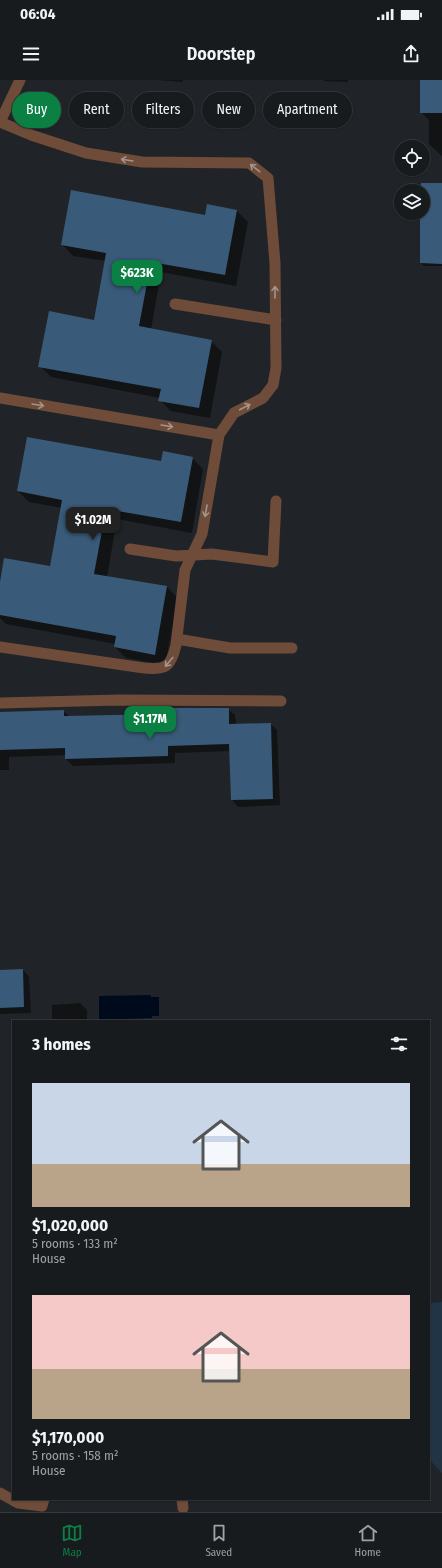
<!DOCTYPE html>
<meta charset="utf-8">
<style>
:root{--surface:#181b1e;--page:#25282b;--text:#f1f3f6;--muted:#9fa1a4;--line:#36393c;--accent:#0b8043}
body{margin:0;font-family:"Fira Sans Condensed",sans-serif;background:var(--page);color:var(--text);height:100vh;display:flex;flex-direction:column;font-size:15px;white-space:nowrap}
*{box-sizing:border-box;margin:0}
p{font-size:13px;color:var(--muted)}
.icon{flex:none;width:22px;height:22px;fill:none;stroke:currentColor;stroke-width:2;stroke-linecap:round;stroke-linejoin:round}
.map{position:relative;flex:1;overflow:hidden}
.drawer{position:absolute;left:12px;top:940px;width:418px;height:480px;display:flex;flex-direction:column;background:var(--surface);border-radius:0px;box-shadow:0 1px 3px #0004,0 0 0 1px var(--line)}
.drawer>*{flex:none}
.banner{position:absolute;left:12px;top:12px;width:418px;height:36px;display:flex;gap:8px}
.fabs{position:absolute;left:394px;top:60px;display:grid;gap:8px}
.fabs a{display:grid;place-items:center;width:36px;height:36px;border-radius:50%;background:var(--surface);box-shadow:0 1px 3px #0004,0 0 0 1px var(--line);font-size:20px}
.price{position:absolute;translate:-50% -34px;padding:0 9px;border-radius:8px;background:var(--accent);color:#fff;font-size:13px;line-height:26px;filter:drop-shadow(0 1px 2px #0008)}
.price::after{content:'';position:absolute;left:50%;top:24px;width:12px;height:9px;margin-left:-6px;background:inherit;clip-path:polygon(0 0,100% 0,50% 100%)}
.price.selected{background:#222;color:#fff}
ul{padding:0;list-style:none}
li{display:grid;align-content:center;gap:8px;height:212px;padding:0 20px}
li span{display:grid;place-items:center;height:124px;border-radius:0px;color:#555}
li>.icon{margin-inline-start:auto}
span .icon{width:72px;height:72px;fill:#fffc;stroke-width:1}
li b{font-size:17px}
h2{display:flex;justify-content:space-between;align-items:center;height:48px;padding:0 20px;font-size:17px}
.chip{padding:0 14px;border-radius:18px;background:var(--surface);box-shadow:0 1px 3px #0004,0 0 0 1px var(--line);font-size:14px;line-height:36px}
.chip.selected{background:var(--accent);color:#fff}
.status{display:flex;justify-content:space-between;align-items:center;height:28px;padding:0 20px;background:var(--surface);direction:ltr}
.status svg{height:11px;fill:currentColor}
header{display:flex;justify-content:space-between;align-items:center;height:52px;padding:0 20px;background:var(--surface);font-size:18px;font-weight:600}
.tabs{display:flex;justify-content:space-around;align-items:center;height:56px;border-top:1px solid var(--line);background:var(--surface);font-size:11px;color:var(--muted)}
.tabs a{display:grid;justify-items:center;gap:2px}
.tabs .selected{color:var(--accent)}
.map>svg:first-child{display:block}
</style>
<div class="status"><b>06:04</b><svg viewBox="0 0 49 12"><path d="M0 12V9h3v3zM5 12V6h3v6zM10 12V3h3v9zM15 12V0h3v12zM26 1h20v11H26zM47 4h2v5h-2z"/></svg></div>
<header><svg class="icon" aria-label="menu" viewBox="0 0 24 24"><path d="M4 6h16M4 12h16M4 18h16"/></svg>Doorstep<svg class="icon" aria-label="share" viewBox="0 0 24 24"><path d="M12 15V3M7 8l5-5 5 5M5 13v7h14v-7"/></svg></header>
<div class="map">
<svg width="442" height="1432" viewBox="0 0 442 1432">
<rect width="100%" height="100%" fill="#202428"/>
<path fill="#203446" d="M442,1222V1393L429,1379V1223Z"/>
<path fill="#000a1d" d="M151,915V917H159V936H152V938L99,940V916Z"/>
<path fill="#0007" d="M158,0H183V2Z
M323,0H348V2L325,1Z
M421,0H442V76L429,64V40L421,32Z
M442,104V186H424L421,183V133H423V111H421Z
M237,131L248,142L236,206L161,192L151,250L211,261L222,272L210,338L171,331L160,320V318L51,297L40,286L95,241L106,181L73,176L62,164Z
M192,378L203,389L192,453L117,439L107,497L167,507L178,518L165,585L126,578L115,567L116,564L6,544L0,538V507L51,487L62,428L29,422L18,411L161,382Z
M228,629L235,635L236,644H271L277,650L280,725L238,727L232,720L230,671L175,673V683L73,686L66,679V675L9,677V690H0V633L63,631L70,637L166,635Z
M23,890L29,897L31,933L0,934V891Z
M80,923L87,930V941H52V925Z"/>
<path fill="#395a78" d="M420,0H442V33H420Z
M421,103H442V184L420,183V133H423V111H420Z
M71,110L205,135L207,124L237,130L225,195L151,182L139,246L212,260L199,328L158,321L161,309L38,287L49,231L94,240L106,173L61,165Z
M27,357L161,381L163,371L193,377L181,442L106,429L94,494L167,506L155,575L114,567L116,556L0,535V502L4,478L50,486L62,420L17,411Z
M165,628H229V644L271,643L273,719L231,720L229,664L168,666V676L65,679V668L0,670V632L64,630V636L165,634Z
M23,889L24,927L0,928V890Z"/>
<g fill="none" stroke-linecap="round" stroke-linejoin="round">
<path stroke="#6e4c39" stroke-width="11" d="M0,42L31,55L86,73L142,82L249,83L268,98L275,183L276,288L273,305L263,318L234,333L219,355
M175,224L276,240
M0,318L219,355L202,454L185,490L176,565C171,587 166,590 144,588L0,567
M130,469L176,476L212,474L273,482L276,421
M177,559L230,568H292
M0,623L119,620L281,621
M0,1413L18,1423L42,1426L44,1419
M182,1419L183,1428"/>
<path stroke="#6e4c39" stroke-width="11" d="M0,42L20,0"/>
</g>
<defs><path id="oneway-shaft" d="M-6 0H5M1.5-3L5.5 0L1.5 3" fill="none" stroke-width="1.6" stroke-linecap="round" stroke-linejoin="round"/></defs>
<g stroke="#a4948c">
<use href="#oneway-shaft" transform="translate(127 80) rotate(-171)"/>
<use href="#oneway-shaft" transform="translate(255 88) rotate(-142)"/>
<use href="#oneway-shaft" transform="translate(275 212) rotate(-90)"/>
<use href="#oneway-shaft" transform="translate(38 325) rotate(9)"/>
<use href="#oneway-shaft" transform="translate(245 327) rotate(-28)"/>
<use href="#oneway-shaft" transform="translate(167 346) rotate(9)"/>
<use href="#oneway-shaft" transform="translate(206 431) rotate(100)"/>
<use href="#oneway-shaft" transform="translate(169 582) rotate(130)"/>
</g>
</svg>
<div class="fabs">
<a><svg class="icon" aria-label="locate" viewBox="0 0 24 24"><circle cx="12" cy="12" r="6"/><path d="M12 2v4M12 18v4M2 12h4M18 12h4"/></svg></a>
<a><svg class="icon" aria-label="layers" viewBox="0 0 24 24"><path d="M12 4l9 5-9 5-9-5zM3 14l9 5 9-5"/></svg></a>
</div>
<b class="price" style="left:137px;top:214px">$623K</b>
<b class="price selected" style="left:93px;top:461px">$1.02M</b>
<b class="price" style="left:150px;top:660px">$1.17M</b>
<div class="banner">
<a class="chip selected">Buy</a>
<a class="chip">Rent</a>
<a class="chip">Filters</a>
<a class="chip">New</a>
<a class="chip">Apartment</a>
</div>
<section class="drawer">
<h2>3 homes<svg class="icon" aria-label="filters" viewBox="0 0 24 24"><path d="M4 7h16M4 17h16"/><circle cx="9" cy="7" r="2"/><circle cx="15" cy="17" r="2"/></svg></h2>
<ul>
<li><span style="background:linear-gradient(#c9d6e8 65%,#b9a48a 0)"><svg class="icon" aria-label="home" viewBox="0 0 24 24"><path d="M3 11l9-7 9 7M6 9v11h12V9"/></svg></span><div><b>$1,020,000</b><p>5 rooms · 133 m²</p><p>House</p></div></li>
<li><span style="background:linear-gradient(#f6c9c9 60%,#b9a48a 0)"><svg class="icon" aria-label="home" viewBox="0 0 24 24"><path d="M3 11l9-7 9 7M6 9v11h12V9"/></svg></span><div><b>$1,170,000</b><p>5 rooms · 158 m²</p><p>House</p></div></li>
</ul>
</section>
</div>
<nav class="tabs">
<a class="selected"><svg class="icon" aria-label="map" viewBox="0 0 24 24"><path d="M3 6l6-2 6 2 6-2v14l-6 2-6-2-6 2zM9 4v14M15 6v14"/></svg>Map</a>
<a><svg class="icon" aria-label="saved" viewBox="0 0 24 24"><path d="M7 4h10v16l-5-4-5 4z"/></svg>Saved</a>
<a><svg class="icon" aria-label="home" viewBox="0 0 24 24"><path d="M3 11l9-7 9 7M6 9v11h12V9"/></svg>Home</a>
</nav>
